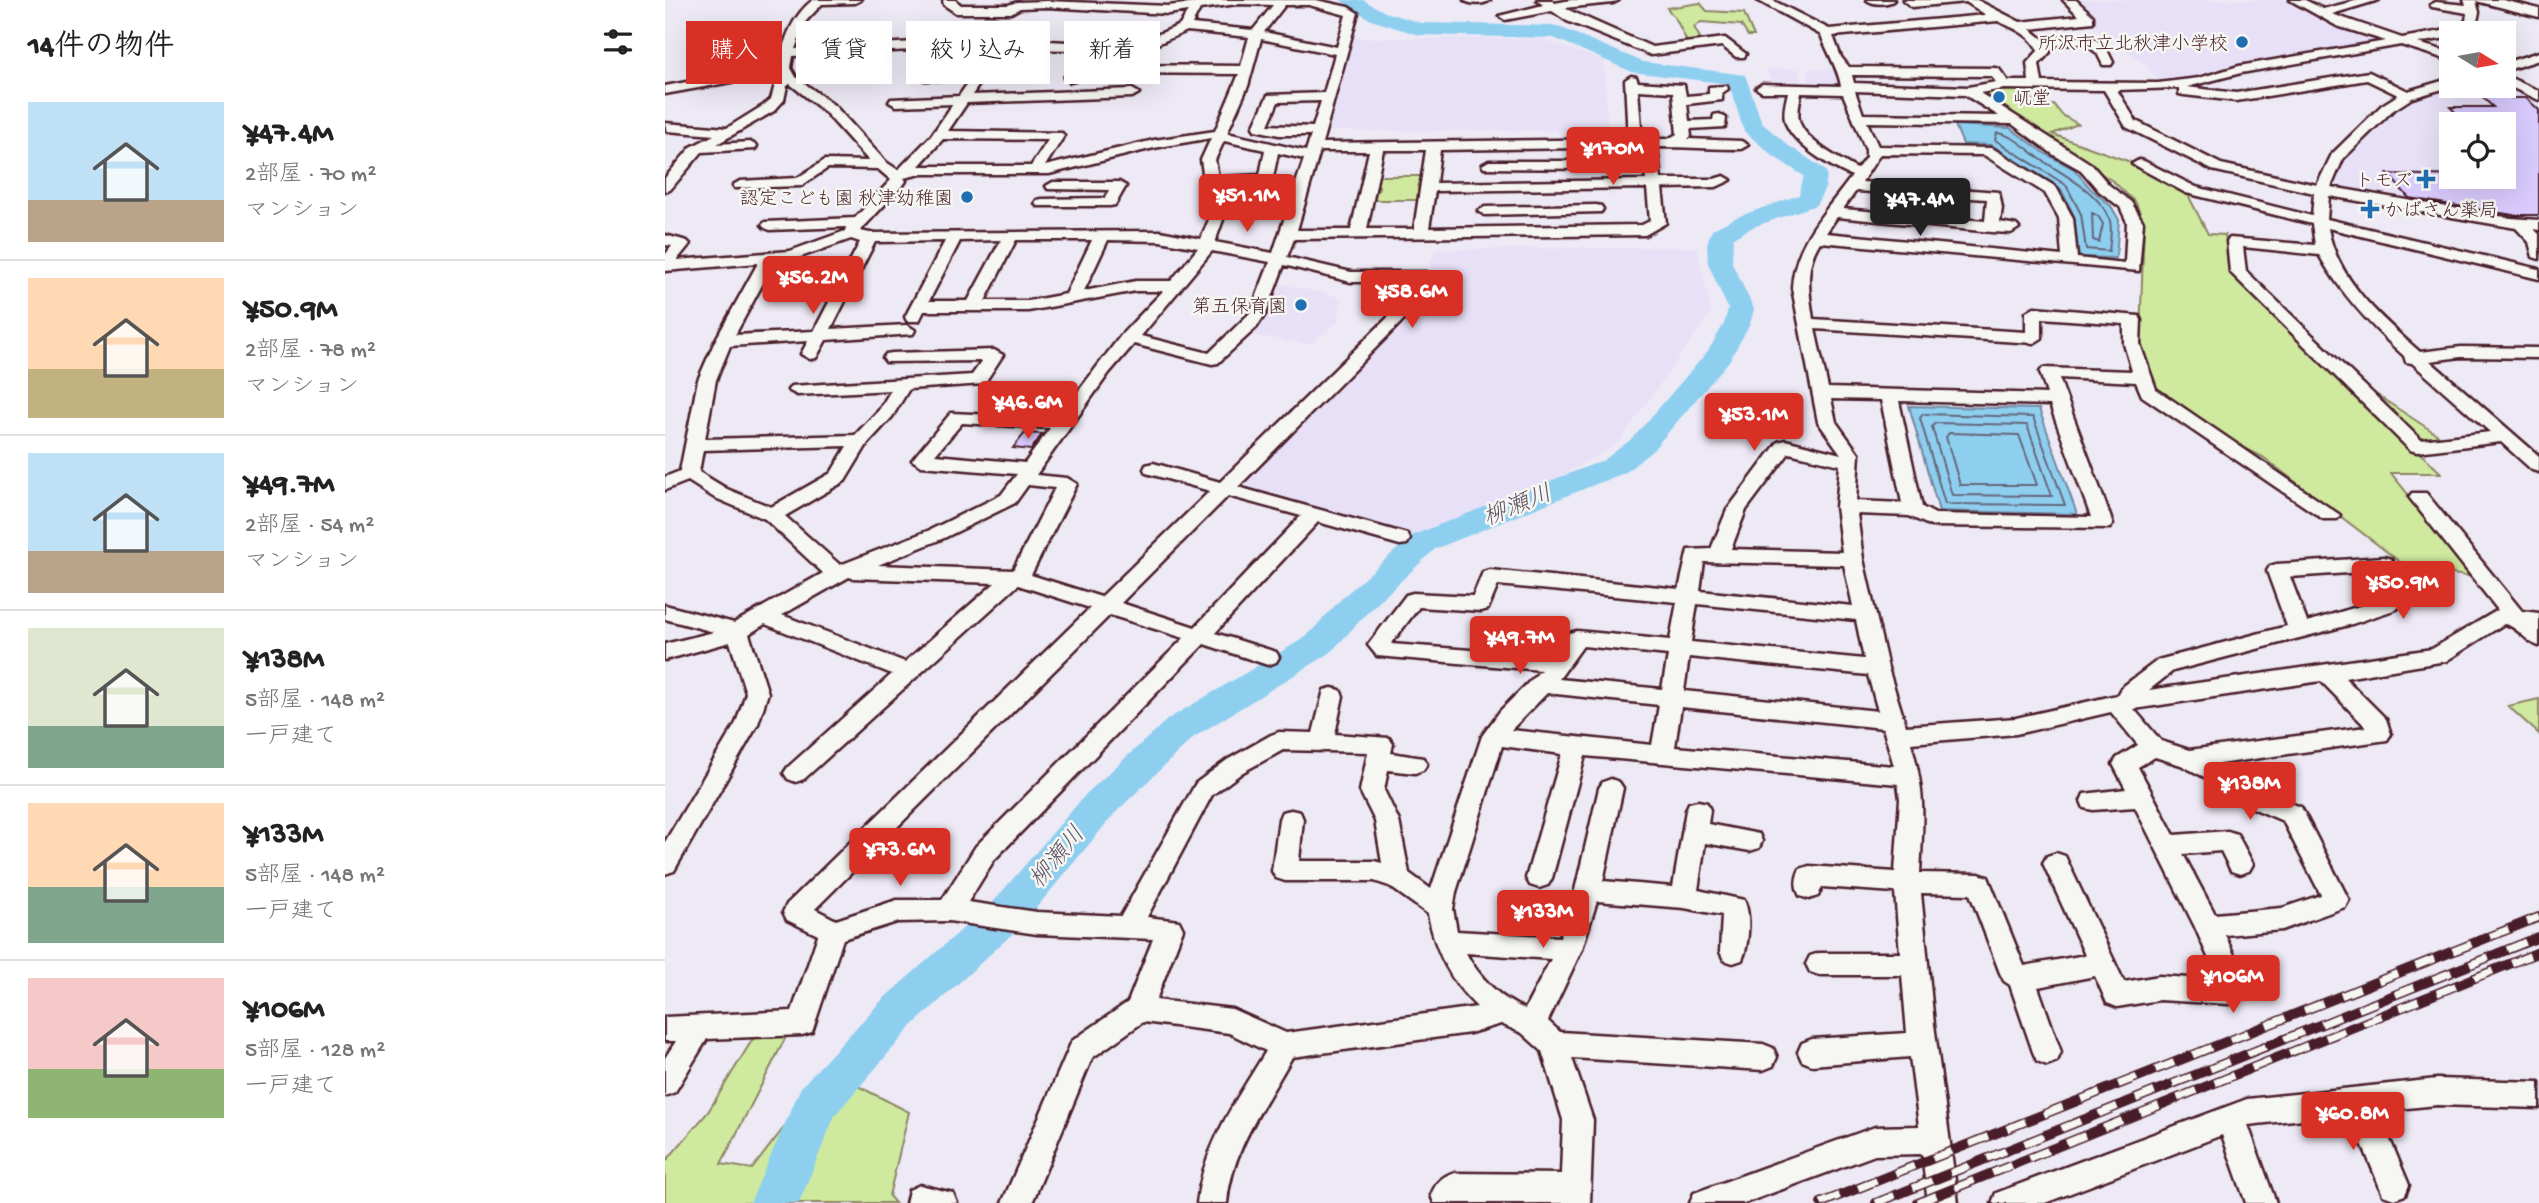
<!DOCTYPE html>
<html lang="ja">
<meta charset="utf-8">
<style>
:root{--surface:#fff;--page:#f6f6f6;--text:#222;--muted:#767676;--line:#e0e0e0;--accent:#d93025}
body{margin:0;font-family:"Gochi Hand","Klee One",sans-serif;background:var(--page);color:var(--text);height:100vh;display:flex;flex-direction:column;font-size:26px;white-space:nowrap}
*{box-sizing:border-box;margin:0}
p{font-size:23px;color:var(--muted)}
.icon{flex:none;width:38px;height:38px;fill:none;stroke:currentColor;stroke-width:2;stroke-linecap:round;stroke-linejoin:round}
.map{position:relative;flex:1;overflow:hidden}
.drawer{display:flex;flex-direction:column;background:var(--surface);width:665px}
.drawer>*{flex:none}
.banner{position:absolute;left:21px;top:21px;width:665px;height:63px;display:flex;gap:14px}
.needle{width:46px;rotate:101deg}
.tools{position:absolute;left:1774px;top:21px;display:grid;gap:14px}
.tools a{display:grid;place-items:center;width:77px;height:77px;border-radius:0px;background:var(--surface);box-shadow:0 7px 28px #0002;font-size:35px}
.price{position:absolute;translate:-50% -60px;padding:0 16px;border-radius:7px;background:var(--accent);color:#fff;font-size:23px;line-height:46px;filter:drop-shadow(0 2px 4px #0008)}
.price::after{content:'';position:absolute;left:50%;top:42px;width:21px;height:16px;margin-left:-10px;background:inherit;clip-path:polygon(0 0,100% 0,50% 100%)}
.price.on{background:#222;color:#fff}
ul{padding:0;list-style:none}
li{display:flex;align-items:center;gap:21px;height:175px;padding:0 28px}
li+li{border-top:2px solid var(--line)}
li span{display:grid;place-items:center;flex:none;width:196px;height:140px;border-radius:0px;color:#555}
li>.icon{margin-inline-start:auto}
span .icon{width:84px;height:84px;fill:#fffc;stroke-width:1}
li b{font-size:30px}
h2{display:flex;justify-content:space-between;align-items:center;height:84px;padding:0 28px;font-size:30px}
.chip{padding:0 24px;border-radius:0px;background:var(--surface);box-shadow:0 7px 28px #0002;font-size:24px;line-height:63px}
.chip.on{background:var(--accent);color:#fff}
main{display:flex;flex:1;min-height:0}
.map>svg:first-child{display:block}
</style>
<main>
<section class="drawer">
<h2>14件の物件<svg class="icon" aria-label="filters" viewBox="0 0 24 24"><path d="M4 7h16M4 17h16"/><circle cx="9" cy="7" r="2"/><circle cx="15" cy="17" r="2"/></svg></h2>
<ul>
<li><span style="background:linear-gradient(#bfe0f5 70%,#b9a48a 0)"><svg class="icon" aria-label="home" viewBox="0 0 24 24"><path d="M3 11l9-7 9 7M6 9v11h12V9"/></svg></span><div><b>¥47.4M</b><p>2部屋 · 70 m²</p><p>マンション</p></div></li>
<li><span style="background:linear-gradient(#ffd9b3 65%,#c2b280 0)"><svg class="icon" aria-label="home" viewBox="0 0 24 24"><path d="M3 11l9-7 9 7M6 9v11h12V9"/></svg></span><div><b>¥50.9M</b><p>2部屋 · 78 m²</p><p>マンション</p></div></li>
<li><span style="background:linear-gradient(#bfe0f5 70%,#b9a48a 0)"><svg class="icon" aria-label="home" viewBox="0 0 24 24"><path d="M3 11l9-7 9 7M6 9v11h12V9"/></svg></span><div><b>¥49.7M</b><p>2部屋 · 54 m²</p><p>マンション</p></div></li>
<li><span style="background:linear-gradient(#dfe7d0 70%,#7fa58c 0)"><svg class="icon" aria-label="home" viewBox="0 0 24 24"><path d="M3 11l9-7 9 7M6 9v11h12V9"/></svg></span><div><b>¥138M</b><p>5部屋 · 148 m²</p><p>一戸建て</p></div></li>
<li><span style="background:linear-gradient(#ffd9b3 60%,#7fa58c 0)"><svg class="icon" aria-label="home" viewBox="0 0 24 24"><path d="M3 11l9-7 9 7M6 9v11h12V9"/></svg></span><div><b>¥133M</b><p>5部屋 · 148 m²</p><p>一戸建て</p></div></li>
<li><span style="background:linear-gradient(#f6c9c9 65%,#8fb573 0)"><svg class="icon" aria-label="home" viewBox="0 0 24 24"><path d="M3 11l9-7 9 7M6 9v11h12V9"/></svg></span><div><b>¥106M</b><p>5部屋 · 128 m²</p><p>一戸建て</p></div></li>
</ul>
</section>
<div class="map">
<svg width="1874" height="1203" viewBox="0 0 1874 1203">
<rect width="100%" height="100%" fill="#ede9f5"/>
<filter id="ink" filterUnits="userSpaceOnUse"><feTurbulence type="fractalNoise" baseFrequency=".0143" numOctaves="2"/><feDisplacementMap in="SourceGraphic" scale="14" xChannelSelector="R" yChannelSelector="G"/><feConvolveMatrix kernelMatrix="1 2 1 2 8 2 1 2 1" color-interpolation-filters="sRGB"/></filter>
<g filter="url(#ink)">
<path fill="#e7e0f7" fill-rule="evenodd" d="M1406,0H1626L1707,34L1708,40L1534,80L1496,83L1480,64L1422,21L1429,20Z
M681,38L876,39L939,61L942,130L652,131Z
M1100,69H1134L1136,86H1112Z
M1143,69L1175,70L1178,87L1145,86Z
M1839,79L1874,96V225L1658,190L1663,172L1742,95L1787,86H1839ZM1787,124H1839V177H1787Z
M1032,247L1046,312L954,442L882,485L735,539L557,488L767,282L762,277L770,250Z
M604,281L677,298L673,320L646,344L575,333Z"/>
<path fill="#cfe99f" stroke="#8c8465" stroke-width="2" d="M1035,3L1042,11L1079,13L1089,36H1083L1076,25L1036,22L1029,27L1038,43L1023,44L1012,21L1002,8Z
M1345,87L1359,88L1373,107L1389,105L1397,115L1413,124L1387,134L1471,164L1520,189L1543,234L1560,235L1565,270L1654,357L1773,435L1754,452L1776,473H1726L1809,577L1743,568L1598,457L1493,404L1475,337L1479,224L1471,203L1449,182L1314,93Z
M710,176H761L760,182L753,185V190L759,192L757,200H705L706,193L713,190L714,186L709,184Z
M1874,699V734L1843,706Z
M124,1031L56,1164L87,1169L134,1108H141L114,1178L98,1203H0V1162L43,1112L92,1032Z
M193,1086L244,1112L224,1196L230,1203H120L163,1106Z"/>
<path fill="#8ecff0" stroke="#7389a1" stroke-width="2" d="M1290,125L1345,128L1381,154L1409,169L1425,188L1446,206L1454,220L1451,258L1414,257L1409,216L1396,189L1326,145L1298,144Z
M1244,406L1374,409L1412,514L1274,511Z"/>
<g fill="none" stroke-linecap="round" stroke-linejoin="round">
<path stroke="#65657a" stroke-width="2" d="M1332,133C1348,135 1361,148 1374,158C1398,175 1432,190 1444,218C1448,227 1445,241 1444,251L1421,249L1416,214L1401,185L1330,140Z
M1427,213L1433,216L1438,224L1434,242L1428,240Z
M1258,414L1368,417L1400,505L1280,504L1255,418Z
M1270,423L1362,425L1387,496L1287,495L1267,427Z
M1284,433L1354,435L1372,485H1295L1281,437Z"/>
<path fill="#8ecff0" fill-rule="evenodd" d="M675,0H698L720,12L756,23L892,26L978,62L1080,75L1097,123L1124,146L1159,169L1162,174L1160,188L1151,205L1088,227L1068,238L1067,263L1089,309L1085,324L1064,361L988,450L961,472L770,549L702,613L665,653L529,737L450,813L357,925L247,1026L170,1115L134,1203H85L136,1087L217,1000L329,901L422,793L503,719L641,637L678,597L748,535L939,460L968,438L1043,351L1059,324L1063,309L1043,263L1042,244L1045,234L1048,229L1072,217L1134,195L1139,176L1108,156L1079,131L1064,84L967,72L889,38L754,35L706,20Z"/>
</g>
<path fill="#d9cbfd" stroke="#4a1f2b" stroke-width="2" d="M1814,94H1842L1846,98H1861L1874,110V215H1848L1744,198L1723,174L1839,177V124H1802L1785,107H1828Z
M360,433L377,434L366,450L348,448Z"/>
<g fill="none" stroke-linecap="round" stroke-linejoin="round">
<g stroke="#4a1f2b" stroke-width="5">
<path id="minor" d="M148,0H196L190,3L157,4L141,21L130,49L267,41H384L457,45L480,40L515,25L523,11L503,14L382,7L355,8L346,13H291L279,5L278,0H290L296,5H343L352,2L382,1L503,6L553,0H651L683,7L693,13L657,143L963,139L960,80L966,76L971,77L973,82L1019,85L1021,96L1044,94V87L1062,86L1063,89L1057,93V100L1022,104L1024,121L1048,120L1049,115L1054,114L1061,118L1060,127L1025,129L1026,136L1023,139L1076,141L1083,145L1076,149C1047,149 1020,147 992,147L996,179H1049L1059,176L1066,180L1051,187L997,188L1001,223L980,235L629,239L622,257L686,272H762L776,282L573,487L742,534L745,539L742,544L735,545L653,522L550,633L611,652L614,657L611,662L603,665L539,644L329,860L303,902L372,912L456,916L531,783L562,760L606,735L614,732L648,733L659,690L667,688L675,690L678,696L670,734L724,738L728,744L726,753L758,758L762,764L758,770L750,773L723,770L719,790L734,821L744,873L766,889L817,736L835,711L876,670L712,656L703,645L741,595L748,593L808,596L818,572L825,570L1014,589L1023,550L1046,549L1062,510L1113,442L1120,440L1176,454L1153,422L1127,288C1129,242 1161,212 1187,176C1167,168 1125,143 1120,120C1118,111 1121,101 1123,92H1097L1091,88L1097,84L1176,86C1173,68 1162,52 1156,35L1092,0H1107L1164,29L1321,15L1301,2L1247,7L1238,0H1312L1355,22L1414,16L1398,0H1411L1428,16V22L1365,29L1378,39L1426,36L1441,48L1448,62L1446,65H1438L1432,53L1419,43L1383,46L1385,52L1374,64L1377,82L1493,83L1534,78L1574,66L1721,41L1672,26L1625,0H1640L1658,9L1694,0H1714L1667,14L1737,38L1788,29L1801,21L1802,13L1767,7L1765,5L1771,2L1801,5L1799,0H1838L1874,9V17L1811,1L1814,12L1811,26L1798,33H1787V37L1753,43L1787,53V61L1736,45L1576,73L1522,87L1571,93L1704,72L1743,91L1787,78L1788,86L1747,98L1727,111L1678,159L1666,187L1846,218L1874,220V230L1869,229L1874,234V259L1868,257L1864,242L1851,228L1664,196L1662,219L1874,269V279L1663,228C1672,280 1716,318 1755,352L1796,347L1874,348V358L1796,357L1765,361L1874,456V472L1867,470L1836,442L1752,452L1745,450L1565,272L1562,241L1565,238L1650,245L1647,224L1521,193L1467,164L1474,160L1479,161L1531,187L1647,216L1649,193L1547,170L1461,127L1439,90L1339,89L1315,93L1426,164L1444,185L1466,202L1478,222L1474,271L1155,242C1139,266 1144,292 1148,319L1361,332V312L1369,307L1474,316L1476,320L1475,344L1491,389L1675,515L1672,519H1658L1477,396L1471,382L1394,378L1448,524L1445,528L1266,526L1244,516L1192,514L1198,559L1223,668L1241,726L1351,718L1452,695L1456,688L1493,660L1622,626L1602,571L1605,566L1612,564L1719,557L1726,559L1738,577L1736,604L1732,609L1684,625L1508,671L1484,690L1767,649L1833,610L1744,497L1747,493H1761L1857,611L1874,613V646C1860,642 1853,626 1839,624L1781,661L1680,678L1721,719L1726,734L1722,740L1554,764L1580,786L1636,807L1684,900L1680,907L1617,930L1560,935L1583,986L1574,1000L1564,1004L1494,1000L1452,1007L1442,1003L1430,976L1373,987L1396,1052L1392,1061L1382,1065L1372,1061L1368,1052L1345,985L1339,981L1335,973L1305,894L1256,893L1269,1024L1293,1203H1263L1257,1154L1210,1155L1080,1203H1025L1029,1193L1210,1127L1254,1126L1245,1057L1147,1065L1137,1061L1133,1052L1137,1043L1147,1039L1242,1033L1237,975H1154L1145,972L1141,964L1145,956L1154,953H1235L1230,892L1157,887L1153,896L1144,899L1135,896C1130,887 1130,879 1135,869L1144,866L1230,872L1235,799L1233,784L920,756L887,878L883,885L874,888L865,885L861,878L897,754L837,746L791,892L788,909L792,931L895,937L910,890L934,788L938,782L946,779L954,782L958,788L938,881L1008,887L1021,810L1024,803L1033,801L1042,803L1045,810L1043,824L1094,834L1097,841L1094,848L1085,851L1040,843L1033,890L1079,900C1086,914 1084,945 1077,960L1068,963L1059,960L1055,952L1057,915L1019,908L932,901L917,949L883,1021L895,1032L1098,1044L1108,1048L1112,1057L1108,1066L1098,1070L907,1058L928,1120L925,1203H769L766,1195C771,1183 775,1178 787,1173L896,1174L898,1120L877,1051L857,1033L836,1024L805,1033L627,1057C601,1104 567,1148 562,1203H532C538,1146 572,1099 601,1051L564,1033L478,1022L427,1058L367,1203H337L407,1041L463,1002L488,939L372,934L284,921L232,922L178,939L147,1032L137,1035L42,1039L10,1092L0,1096V1058L11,1041H0V1017L127,1011L153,935L122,920L118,912L122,904L425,608L353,585L139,779L131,782L123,779L119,773L123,767L227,674L100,624L84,634L103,693L93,724L9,871L0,874V842L71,723L81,693L65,642L0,660V644L49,632L0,619V605L69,623L158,573L100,519L48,497L23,481L0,490V477L15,471L33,380L50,341L93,263L0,271V255L7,246L0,245V235L22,241L25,244L12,260L125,251L180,231L181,227L105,230L100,228L97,225L100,222L190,218L226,180L213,169L163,168L136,186L70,188L68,185L75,181L132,178L160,160L204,161L160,112L125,84L122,86L119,100L109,111L52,144L85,142L92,146L90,149L37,152L5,190L0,191V178L26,147L49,135L2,131L0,123L62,128L99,105L106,99L111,81L119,78L116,73L0,94V86L114,65C119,40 127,16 148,0ZM572,4L608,5L588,30L527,24L535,9ZM620,5H644L681,15L672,47L599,32ZM1333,21C1348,28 1367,35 1373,51L1362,63L1364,81H1343L1334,69L1330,68L1184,67L1176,57L1168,36ZM522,31L584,37L576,66L452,65L461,52L488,46ZM596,39L670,54L659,93L603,95L588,127L590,130L614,135H646L641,151L562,133L583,86ZM267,49H332L310,72H259L253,76L259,80H305L294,96L226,99L224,102L231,106L288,104L266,136L233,170L221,162L170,106L131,77L126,68L128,56ZM345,49L415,50L399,78L405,82L410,81L427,51L448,52L437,69L443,73L574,74L550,131L489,140L380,166L399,136L397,133L283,131L302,103L467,97L474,93L467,89L307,95L320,76ZM1187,75L1326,76L1331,82L1303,87L1189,83ZM1702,80L1733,95L1717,105L1667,154L1652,185L1556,164L1471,121L1452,90L1514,88V94L1519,95L1571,101ZM973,90L1008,92L1012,134L1003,139H977ZM1190,91L1300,95L1334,116L1198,114ZM1136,93L1178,94L1201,150V157L1192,169C1176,160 1138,140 1134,120C1132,112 1135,101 1136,93ZM656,101L648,127L603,125L613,102ZM1202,122L1347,124L1389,155L1416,170L1434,191L1455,207L1462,222L1460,263L1412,258L1408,218L1391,187L1327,148L1213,146ZM546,138L536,160L545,217L536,239L495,231L205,233L195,231L239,184L241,181L239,178L256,174H384L489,148ZM278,139L383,140L366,166H254ZM559,141L600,150L595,175L553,177L550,160ZM978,147L981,180L771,183L775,150ZM718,150H761L749,229H702ZM655,151H704L686,230H632ZM613,153L639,159L608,253L550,242L559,217L554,186L607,182ZM1215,154L1319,155L1380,193L1394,218L1397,256L1161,233L1172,217L1327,232L1346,233L1354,228L1351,225L1335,222L1337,208L1334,192L1197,182ZM982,188L985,221L977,225L764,228L770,191ZM1191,191L1322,199L1320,221L1178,209ZM186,239L195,242L149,331L70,335L110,261L133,258ZM336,240L303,301H264L295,241ZM351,240H427L401,294L363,301H320ZM443,240L495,241L533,248L506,281H471L419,291ZM280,241L240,317L242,321H254L259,311H363L471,291H498L457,334L393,418L286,413L247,460L256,466L352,474L336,495L265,530L175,565L120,516L180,481L203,443L227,417L244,389L319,384L338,355L329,350L227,353L221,354L218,358L221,362L317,361L307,375L126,386L123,390L132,395L226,390L214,410L190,435L40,439L51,380L65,346L143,341L136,354L145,359L151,358L161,340L248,334L250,330L242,325L166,329L210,242ZM1578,247L1654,255C1676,294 1706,326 1739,356L1741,362L1747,363L1825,432L1756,440L1581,271ZM547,251L605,262L585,313L544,353L476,336ZM619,265L686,282H759L555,482L488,463L481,465L479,469L481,473L545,491L436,597L366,575L412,484L402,478L371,475L444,373L469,344L547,364L553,363L591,328L601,313ZM1377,318L1459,324V344L1467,371L1378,368L1375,372L1382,394L1163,388L1150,329L1369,343L1377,338ZM1166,399L1216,400L1237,503L1191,501L1194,454L1171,422ZM1234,401L1385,405L1426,517L1270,514L1257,507ZM297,423L385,428L360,463L270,455ZM182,446L166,473L106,507L62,489L34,472L38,450ZM1124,453L1175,465L1171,507L1177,552L1066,549L1081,510ZM363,485L390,488L348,570L213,565L279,538L350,503ZM563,496L636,516L530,627L456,603ZM1039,562L1179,565L1188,606L1035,591ZM1713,571L1718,577L1715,600L1642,622L1625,577ZM184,577L187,578L330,583L240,662L117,615ZM833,585L1012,602L1005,640L912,631L904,633L887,656L726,644L754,607L816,611L823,609ZM1032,604L1191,620L1199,659L1026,642ZM445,615L519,638L311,846L277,900H232L171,920L150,909ZM918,646L1003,655L997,689L894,679ZM1024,657L1203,675L1213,711L1019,691ZM1656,681L1701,727L1524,750L1496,741L1469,709ZM882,693L994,705L987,745L846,730ZM1016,707L1218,728L1229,766L1010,747ZM1446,712L1473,745L1452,758L1448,764L1461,789L1419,794L1416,801L1419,808L1428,810L1470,807L1530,927L1553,980L1494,976L1459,982L1400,856L1391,853L1382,856L1378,863L1420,955L1359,966L1323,877L1314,874L1255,873C1258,821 1261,794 1246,743L1351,734ZM618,750L703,752L695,791L710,821L717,863L709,861H634L638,819L635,812L626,810L617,812L614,819L607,871L611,878L620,881H709L724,886L763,914C770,951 785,981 812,1007L621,1033L567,1009L491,1000L518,929L514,921L482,917L547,795L578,772ZM1490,757L1516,765L1545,780L1564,798L1618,821L1656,895L1617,908L1550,914L1518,854L1556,851L1566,871L1575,874L1584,871L1588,864L1572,834L1563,831L1509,835L1473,767ZM801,953L886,959L860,1009C835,999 814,977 801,953Z
M799,0H825C819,5 805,5 799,0Z
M872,0H886L890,3L906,0H954L948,3L899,8L987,47L1060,38L1081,54L1079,57H1071L1057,46L986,55L902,21L887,11L840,20L834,16L878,5Z
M1202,0H1229C1223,5 1208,5 1202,0Z
M1874,52V60L1839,71V63Z
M1839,75L1874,91V100L1839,84Z
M824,161H929L936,165L929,169L819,168L817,165Z
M388,182H454L461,186L450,205L445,206H372L370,203L372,200L377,199L440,198L444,190L383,189L381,186Z
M931,205L936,206L938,209L936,212L820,215L813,211L820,207Z
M1772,1079L1874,1082V1108L1772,1105L1713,1111L1744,1185L1740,1195L1729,1199L1718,1195L1685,1114L1583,1125L1611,1203H1581L1557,1135L1380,1203H1327L1331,1193L1582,1099Z
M255,1185L288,1193L292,1203H241L244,1190Z"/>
</g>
<use href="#minor" fill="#f6f6f2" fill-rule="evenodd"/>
<g stroke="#4a1f2b" stroke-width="10">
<path id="rail" d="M1156,1203L1874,917
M1211,1203L1874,937
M1253,1203L1874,952"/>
</g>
<use href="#rail" stroke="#f6f6f2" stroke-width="7" stroke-dasharray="20" stroke-linecap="butt"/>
</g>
</g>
<g fill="#1f6fb2" stroke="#f6f6f2" stroke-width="2.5">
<circle cx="1577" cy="42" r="7"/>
<circle cx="1334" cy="97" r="7"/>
<path d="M1757.5 168.5h7v7h7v7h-7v7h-7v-7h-7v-7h7z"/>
<circle cx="302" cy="197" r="7"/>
<path d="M1701.5 198.5h7v7h7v7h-7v7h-7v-7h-7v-7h7z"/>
<circle cx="636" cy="305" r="7"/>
</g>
<g text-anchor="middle" stroke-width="5" stroke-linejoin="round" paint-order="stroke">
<g font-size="19" fill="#4a1f2b" stroke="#f6f6f2" text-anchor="end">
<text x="1563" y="49">所沢市立北秋津小学校</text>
<text x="1348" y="104" text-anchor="start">屼堂</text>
<text x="1747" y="186">トモズ</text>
<text x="288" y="204">認定こども園 秋津幼稚園</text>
<text x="1719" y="216" text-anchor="start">かばさん薬局</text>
<text x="622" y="312">第五保育園</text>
</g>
<g font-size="24" font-style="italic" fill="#5e5466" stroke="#f6f6f2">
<text transform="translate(852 504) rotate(-22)" y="8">柳瀬川</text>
<text transform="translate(391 856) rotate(-50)" y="8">柳瀬川</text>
</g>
</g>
</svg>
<div class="tools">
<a><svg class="needle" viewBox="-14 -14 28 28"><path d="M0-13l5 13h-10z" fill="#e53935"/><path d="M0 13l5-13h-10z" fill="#767676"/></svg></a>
<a><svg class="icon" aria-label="locate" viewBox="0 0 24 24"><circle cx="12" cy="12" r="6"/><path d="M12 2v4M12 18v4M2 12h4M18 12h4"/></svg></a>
</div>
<b class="price" style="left:948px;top:187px">¥170M</b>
<b class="price" style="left:582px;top:234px">¥51.1M</b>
<b class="price on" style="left:1255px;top:238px">¥47.4M</b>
<b class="price" style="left:148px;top:316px">¥56.2M</b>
<b class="price" style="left:747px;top:330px">¥58.6M</b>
<b class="price" style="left:363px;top:441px">¥46.6M</b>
<b class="price" style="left:1089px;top:453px">¥53.1M</b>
<b class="price" style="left:1738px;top:621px">¥50.9M</b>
<b class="price" style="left:855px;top:676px">¥49.7M</b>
<b class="price" style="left:1585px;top:822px">¥138M</b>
<b class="price" style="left:235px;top:888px">¥73.6M</b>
<b class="price" style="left:878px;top:950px">¥133M</b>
<b class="price" style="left:1568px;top:1015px">¥106M</b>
<b class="price" style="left:1688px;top:1152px">¥60.8M</b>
<div class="banner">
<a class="chip on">購入</a>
<a class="chip">賃貸</a>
<a class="chip">絞り込み</a>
<a class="chip">新着</a>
</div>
</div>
</main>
